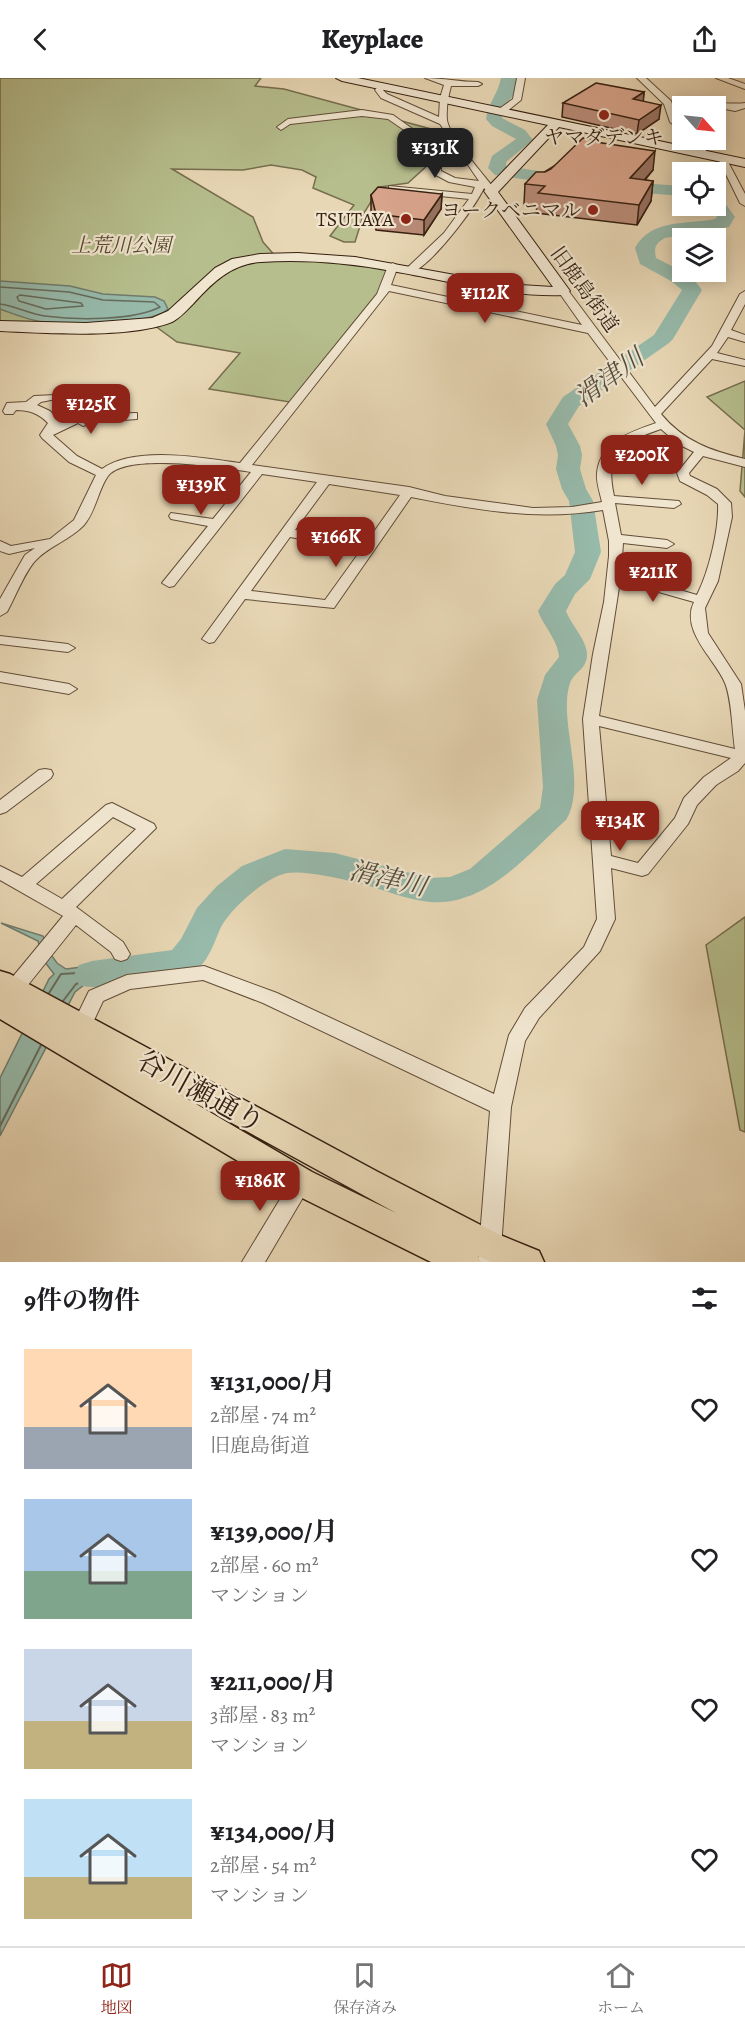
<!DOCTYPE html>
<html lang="ja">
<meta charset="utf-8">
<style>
:root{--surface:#fff;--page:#f6f6f6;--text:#202124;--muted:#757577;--line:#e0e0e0;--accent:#8f2418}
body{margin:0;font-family:Alegreya,"Noto Serif JP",serif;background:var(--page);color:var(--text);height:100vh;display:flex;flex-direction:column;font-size:22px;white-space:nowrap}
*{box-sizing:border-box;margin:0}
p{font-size:20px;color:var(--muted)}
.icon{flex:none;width:33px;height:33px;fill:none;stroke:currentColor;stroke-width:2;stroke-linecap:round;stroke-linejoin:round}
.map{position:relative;height:1184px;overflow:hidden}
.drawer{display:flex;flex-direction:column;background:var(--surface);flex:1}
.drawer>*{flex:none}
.needle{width:39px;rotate:117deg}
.buttons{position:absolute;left:672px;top:18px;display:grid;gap:12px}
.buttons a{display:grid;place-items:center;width:54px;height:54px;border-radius:0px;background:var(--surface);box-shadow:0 3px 15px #0003;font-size:30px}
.price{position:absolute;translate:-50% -51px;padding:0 14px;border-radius:12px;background:var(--accent);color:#fff;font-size:20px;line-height:39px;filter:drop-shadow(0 2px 3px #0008)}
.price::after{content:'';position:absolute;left:50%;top:36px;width:18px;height:14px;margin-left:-9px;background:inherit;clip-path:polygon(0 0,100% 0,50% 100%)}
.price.active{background:#222;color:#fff}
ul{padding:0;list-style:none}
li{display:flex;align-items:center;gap:18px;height:150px;padding:0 24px}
li span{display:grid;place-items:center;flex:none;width:168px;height:120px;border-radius:0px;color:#555}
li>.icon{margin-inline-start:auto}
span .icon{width:72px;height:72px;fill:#fffc;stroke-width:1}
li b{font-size:26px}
h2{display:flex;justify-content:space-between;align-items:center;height:72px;padding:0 24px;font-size:26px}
header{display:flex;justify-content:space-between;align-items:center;height:78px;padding:0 24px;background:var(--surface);font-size:27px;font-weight:800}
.tabs{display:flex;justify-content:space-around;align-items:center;height:84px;border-top:2px solid var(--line);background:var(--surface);font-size:16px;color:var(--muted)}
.tabs a{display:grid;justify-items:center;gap:3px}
.tabs .active{color:var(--accent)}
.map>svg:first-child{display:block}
</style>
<header><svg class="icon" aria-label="back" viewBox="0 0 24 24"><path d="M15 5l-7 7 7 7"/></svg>Keyplace<svg class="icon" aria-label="share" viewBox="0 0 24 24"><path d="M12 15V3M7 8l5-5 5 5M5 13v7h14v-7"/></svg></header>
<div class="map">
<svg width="745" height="1184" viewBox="0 0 745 1184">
<rect width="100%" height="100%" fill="#e8d7b5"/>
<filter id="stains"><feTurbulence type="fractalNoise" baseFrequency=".00333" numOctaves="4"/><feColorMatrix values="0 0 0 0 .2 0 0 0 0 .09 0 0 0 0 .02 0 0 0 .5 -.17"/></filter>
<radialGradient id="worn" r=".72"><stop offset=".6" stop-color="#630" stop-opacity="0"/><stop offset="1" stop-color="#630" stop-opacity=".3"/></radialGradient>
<path fill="#b6be8d" stroke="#766e4e" stroke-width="1.5" d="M0,0H261L255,8L284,11L431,51L442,64L430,85L408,105L380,109L364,135L355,164H344L330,158L354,127L313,110L316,99L302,92L271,87L243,92L172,91L253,139L263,164L277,180L393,188L386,209L296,325L209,311L240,275L177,264L151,245L0,248Z
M745,303V419L740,413L745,352L707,319Z
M745,839V1054L740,1052L706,867Z"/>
<path fill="#97baab" stroke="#707c6d" stroke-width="1.5" d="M0,203L70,208L103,216L155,219L164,223L168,231C152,247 70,247 45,244C30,243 14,236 0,231Z
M1,845L43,858L49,874L57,885L66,891L129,883L133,897L84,907L75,914L0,1058V1000L49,901L54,896L44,883L38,863Z"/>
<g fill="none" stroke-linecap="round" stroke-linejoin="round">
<path stroke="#666c5d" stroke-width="1.5" d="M0,209L69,214L103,222L154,224L160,229C133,243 75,242 45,238C29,236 16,228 0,226
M20,217L81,225L83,228L46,231L19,223L17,219Z"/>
<path stroke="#666c5d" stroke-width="2" d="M49,915L61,896L95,894V899L76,906L63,923
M0,1048L41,967"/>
<path fill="#97baab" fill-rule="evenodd" d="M501,0H517L513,18L504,28L502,40L525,52L533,62L506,84V88L576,99L579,103L576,107L570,108L501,98L495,97L488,90L492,78L516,61L492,48L486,41C488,25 498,16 501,0Z
M613,103L682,108V118L607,112L604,108L607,104Z
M716,120L722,121L735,139L729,149L665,160C655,166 654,169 656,180L691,198L702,212L673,261L669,265L579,328L568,346L580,368L582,377L580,391L586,411L593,423L601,474L590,501L575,516L566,533C571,547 588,563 587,578C586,590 578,592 572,601C569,605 567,617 567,623C565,659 585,710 566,742C528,776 487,828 430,824C407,822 382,811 359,805C342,801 305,792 287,795C266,799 231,830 221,849C215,862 209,883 196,892C181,901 150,902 133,905C115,907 97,912 79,907L74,897L79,887L92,883L172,872L181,861L197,830L217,808L242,788L285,771L335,775L429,800L450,799L470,791L540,730L543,709L537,622L545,597L559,579C558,562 544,549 538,533L555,506L565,497L575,474L569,423L562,411L556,391L558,377L556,368L546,346L563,319L654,257L682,212L671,203L640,186L635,170C651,140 687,147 715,141L717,139L709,128H716Z"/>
<g stroke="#624d38" stroke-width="2">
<path id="street" d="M425,0C443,0 460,4 478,4L482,6L478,8H451C448,19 446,31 447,42C449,58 485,98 496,113L488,115L484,110C474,131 432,187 411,195L407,194V190L444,155L469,121L392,113L389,112V108L472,116L475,109L449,104L434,96L431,89L441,81L445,84L441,89V93L455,100L479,103L440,46L381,20L375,12L380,6H386L383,12L387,16L439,39L440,20L444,7Z
M517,0H525L521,22L505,35H499V31L513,21Z
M637,0H646L671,23L678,43L682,47V53L670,44L664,26Z
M716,0H728L745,6V11Z
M745,25V30L735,33L711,28C719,23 734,27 745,25Z
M362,32L393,37L414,52L407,54L388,41L362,38L290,46L281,52L277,49L288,41Z
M689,62H697L709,76L708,78H702Z
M722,77L726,80L745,116V128L740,125L718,80Z
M393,185L398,188L391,207L582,247L558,213L567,211L655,329L712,268L740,216L745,213V226L731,252L745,257V264L728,259L717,275L745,282V288L712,281L661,336C684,364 712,373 745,381V389L703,378L689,395L690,398L717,411L731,425L732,439L718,503L705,530L708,555L741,606L745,633V685L738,693L716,707L697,727L688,746L648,796L642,798L611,790L615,841L600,873L539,940L525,963L511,1029L500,1184H478L490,1033L263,925L203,902L130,911L103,923L89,953L82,956L75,953L72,948L89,913L127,897L204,888L277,915L494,1016L509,957L525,930L584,869L597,841L583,641L593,576L604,524L609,478V463L603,432C537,443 477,432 411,419L334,530L245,521L214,564L209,565L202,561L317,404L262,396L174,508L169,509L162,505L208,448L171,441L169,438L171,435L213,441L251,394C223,390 127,374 108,398C98,412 96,433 84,447C70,462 49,468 36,482C25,493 15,520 7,534L0,538V521L25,477L35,470L9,476L0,473V463L11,468L50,461L55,457L74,442L96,397L69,384L42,360L40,357L48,345C38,335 29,332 16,332L13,336H5L3,333L7,325L26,324L34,318L56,317V321L41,324L37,327L50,333L60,344L101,324L107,328L96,336L137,335V341L96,344L83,348L78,345L53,357L77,378L102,391C135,367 202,380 240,385L377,216L388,188ZM389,213L588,255L656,345C630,354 600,364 597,395C596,404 600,415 602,424L572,429L533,430L445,418L409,409L252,387ZM661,351L678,366L694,374L677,395L680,403L707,417L718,426C719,452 709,493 697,517L621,495L623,465L667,470L674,466L667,462L621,457L615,425L674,430L681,426L679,423L614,418C604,372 622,365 661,351ZM329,406L400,417L366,465L295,452ZM290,459L361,472L325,522L251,513ZM620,503L694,524C680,553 715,581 725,605C732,622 732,652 735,671L599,638ZM599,648L731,680L704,699L684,720L675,740L638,785L611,778Z
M0,558L68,566L75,570L68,574L0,566Z
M0,594L69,606L77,611L69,616L0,604Z
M45,691L51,692L53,696L51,700L6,734L0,736V722L39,692Z
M112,725L154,746L156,750L76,829L123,864L130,876L127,881L121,883L115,881L111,874L76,847L20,917L13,919L6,917L4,912L6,907L63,838L0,802V788L22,799L106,727ZM113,739L136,751L62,821L36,806Z
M301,1095L308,1098L312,1104L265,1184H242L294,1098Z"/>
</g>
<g stroke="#361f0f" stroke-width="2">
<path id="secondary" d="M336,0H358L745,81V89L559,49L498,114L570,213L563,217C505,219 449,203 392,193C349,185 304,181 261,184C231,186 212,205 193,226C187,232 180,240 172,244C129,261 47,255 0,253V243L86,245L152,240L168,233L215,190L232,181L260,176L298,175L355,179L505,206L553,209L484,113L548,47L342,3Z"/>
</g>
<g stroke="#361f0f" stroke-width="3">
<path id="primary" d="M0,893L10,896L378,1094L500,1157L539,1173L544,1184H491L478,1178L481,1184H431L290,1114L0,941ZM179,1016L396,1135L312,1094Z"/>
</g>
<use href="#street" fill="#f0e5cf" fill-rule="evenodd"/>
<use href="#secondary" fill="#f0e5cf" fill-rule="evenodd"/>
<use href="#primary" fill="#e8d7b5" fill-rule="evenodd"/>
</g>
<path fill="#ba8c78" stroke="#361f0f" stroke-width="1.5" d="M644,14L643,23L659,41L637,56L562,39L563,25Z
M596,62V64L653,92L645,102L653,103L651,123L637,147L536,135L537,128L524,126L525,106Z
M442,116L441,131L424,157L376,152L371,133V117Z"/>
<path fill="#977261" stroke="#361f0f" stroke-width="1.5" d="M644,14L643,28L633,21Z
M661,27L659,41L637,56L639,42Z
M655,73L653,92L628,120L630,100Z
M653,103L651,123L637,147L639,127Z
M442,116L441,131L424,157V142Z"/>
<path fill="#d8a38b" stroke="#361f0f" stroke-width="1.5" d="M596,5L644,14L633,21L661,27L639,42L563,25Z
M583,60L596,62V64L655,73L630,100L653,103L639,127L538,115L545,108L525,106L536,94H545L551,91Z
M378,109L442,116L424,142L376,136L371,117Z"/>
<g fill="#8f2418" stroke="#f0e5cf" stroke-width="2">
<circle cx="604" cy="37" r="6"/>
<circle cx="593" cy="132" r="6"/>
<circle cx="406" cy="141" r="6"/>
</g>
<g text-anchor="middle" stroke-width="4.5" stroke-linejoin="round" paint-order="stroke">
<g font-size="20" fill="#361f0f" stroke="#f0e5cf" text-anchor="end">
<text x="604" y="66" text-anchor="middle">ヤマダデンキ</text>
<text x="581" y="139">ヨークベニマル</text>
<text x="394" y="148">TSUTAYA</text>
</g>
<g font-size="20" font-style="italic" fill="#56472e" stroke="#f0e5cf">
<text x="121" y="174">上荒川公園</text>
</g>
<g font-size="20" fill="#361f0f" stroke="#f0e5cf">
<text transform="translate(585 211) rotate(54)" y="7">旧鹿島街道</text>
</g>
<g font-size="26" font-style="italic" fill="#534e3e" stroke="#f0e5cf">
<text transform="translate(609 299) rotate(-36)" y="9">滑津川</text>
<text transform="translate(388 800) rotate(13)" y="9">滑津川</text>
</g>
<g font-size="28" fill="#361f0f" stroke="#f0e5cf">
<text transform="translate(201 1013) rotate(29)" y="10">谷川瀬通り</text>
</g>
</g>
<rect width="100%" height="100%" filter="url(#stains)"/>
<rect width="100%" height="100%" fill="url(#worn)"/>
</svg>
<div class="buttons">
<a><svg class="needle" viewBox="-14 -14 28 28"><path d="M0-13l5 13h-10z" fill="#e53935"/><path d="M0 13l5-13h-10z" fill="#757577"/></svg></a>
<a><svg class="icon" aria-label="locate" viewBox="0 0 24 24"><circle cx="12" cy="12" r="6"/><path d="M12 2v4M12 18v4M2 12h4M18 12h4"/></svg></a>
<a><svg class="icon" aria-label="layers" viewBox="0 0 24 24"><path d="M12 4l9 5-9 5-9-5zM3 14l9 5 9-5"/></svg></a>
</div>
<b class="price active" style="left:435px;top:101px">¥131K</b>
<b class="price" style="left:485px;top:246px">¥112K</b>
<b class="price" style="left:91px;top:357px">¥125K</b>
<b class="price" style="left:642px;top:408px">¥200K</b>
<b class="price" style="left:201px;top:438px">¥139K</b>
<b class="price" style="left:336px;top:490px">¥166K</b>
<b class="price" style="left:653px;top:525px">¥211K</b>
<b class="price" style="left:620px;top:774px">¥134K</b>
<b class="price" style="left:260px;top:1134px">¥186K</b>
</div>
<section class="drawer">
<h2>9件の物件<svg class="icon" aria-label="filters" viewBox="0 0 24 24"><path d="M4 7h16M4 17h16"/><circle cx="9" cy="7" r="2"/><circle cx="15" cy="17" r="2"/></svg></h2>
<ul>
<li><span style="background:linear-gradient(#ffd9b3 65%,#9aa5b1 0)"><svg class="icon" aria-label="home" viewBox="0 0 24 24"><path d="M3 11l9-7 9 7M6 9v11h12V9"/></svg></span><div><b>¥131,000/月</b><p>2部屋 · 74 m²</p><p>旧鹿島街道</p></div><svg class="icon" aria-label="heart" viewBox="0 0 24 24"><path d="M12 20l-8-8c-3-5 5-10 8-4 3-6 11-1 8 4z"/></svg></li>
<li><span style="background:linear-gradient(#a9c7e8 60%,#7fa58c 0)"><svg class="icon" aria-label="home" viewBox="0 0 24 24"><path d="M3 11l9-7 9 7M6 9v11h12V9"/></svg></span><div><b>¥139,000/月</b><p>2部屋 · 60 m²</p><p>マンション</p></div><svg class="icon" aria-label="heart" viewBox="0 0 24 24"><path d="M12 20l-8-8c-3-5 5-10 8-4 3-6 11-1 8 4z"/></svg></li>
<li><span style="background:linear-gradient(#c9d6e8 60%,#c2b280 0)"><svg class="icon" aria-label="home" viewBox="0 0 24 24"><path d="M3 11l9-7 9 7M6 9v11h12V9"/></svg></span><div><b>¥211,000/月</b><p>3部屋 · 83 m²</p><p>マンション</p></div><svg class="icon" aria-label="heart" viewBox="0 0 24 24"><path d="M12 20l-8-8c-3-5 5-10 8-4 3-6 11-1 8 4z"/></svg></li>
<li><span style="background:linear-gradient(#bfe0f5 65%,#c2b280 0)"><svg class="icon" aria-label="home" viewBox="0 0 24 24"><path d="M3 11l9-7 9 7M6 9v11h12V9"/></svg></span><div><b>¥134,000/月</b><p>2部屋 · 54 m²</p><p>マンション</p></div><svg class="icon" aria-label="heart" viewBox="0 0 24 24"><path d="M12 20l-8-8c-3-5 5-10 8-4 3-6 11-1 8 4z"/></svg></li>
</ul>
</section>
<nav class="tabs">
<a class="active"><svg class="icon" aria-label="map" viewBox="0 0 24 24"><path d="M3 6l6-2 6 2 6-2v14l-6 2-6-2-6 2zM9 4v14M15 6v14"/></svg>地図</a>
<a><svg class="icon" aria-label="saved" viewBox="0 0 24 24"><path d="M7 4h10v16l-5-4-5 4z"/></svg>保存済み</a>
<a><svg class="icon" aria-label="home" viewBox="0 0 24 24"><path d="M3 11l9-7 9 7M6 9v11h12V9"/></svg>ホーム</a>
</nav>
